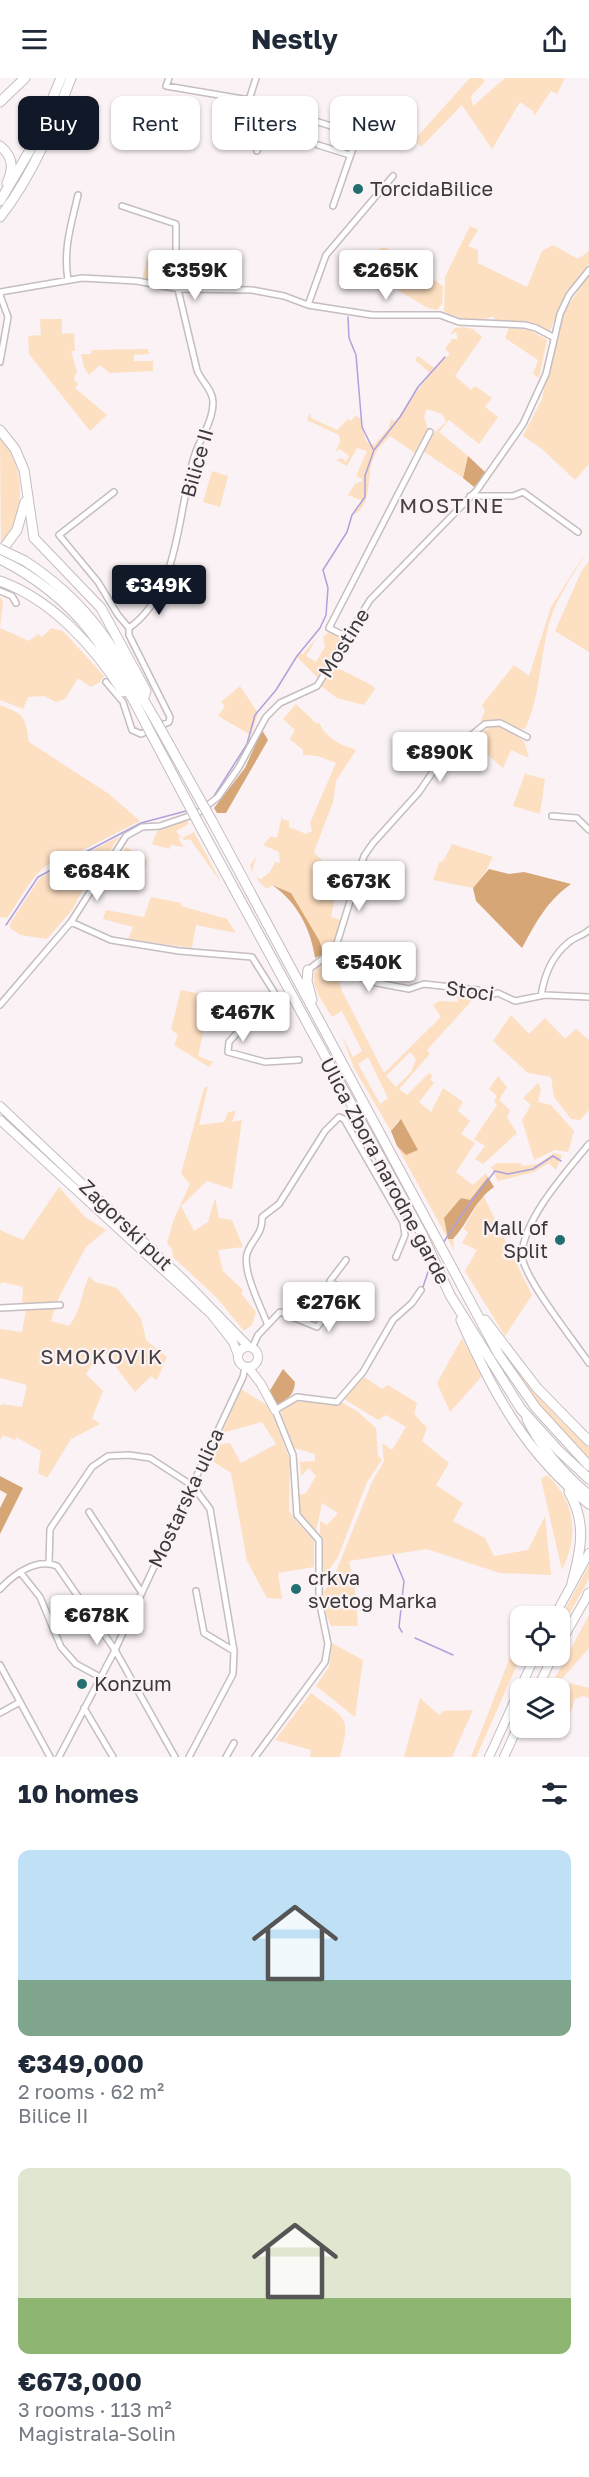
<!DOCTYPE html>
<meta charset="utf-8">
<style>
:root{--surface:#fff;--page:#f2f2f3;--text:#1f2937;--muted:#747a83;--accent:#111827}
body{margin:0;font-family:"Golos Text",sans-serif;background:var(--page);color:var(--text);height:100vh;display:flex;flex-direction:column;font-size:22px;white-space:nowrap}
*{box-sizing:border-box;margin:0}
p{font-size:20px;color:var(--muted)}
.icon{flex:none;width:33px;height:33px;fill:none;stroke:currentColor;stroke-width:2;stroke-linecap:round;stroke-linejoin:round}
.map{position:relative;height:1679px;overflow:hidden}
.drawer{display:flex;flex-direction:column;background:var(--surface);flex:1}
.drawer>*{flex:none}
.hud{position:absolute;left:18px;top:18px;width:554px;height:54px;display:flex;gap:12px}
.controls{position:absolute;left:510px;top:1528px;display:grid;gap:12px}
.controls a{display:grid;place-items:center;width:60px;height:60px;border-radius:12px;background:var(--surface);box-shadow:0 2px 4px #0004;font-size:30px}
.price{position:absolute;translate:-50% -51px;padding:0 14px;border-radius:6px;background:#fff;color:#222;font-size:20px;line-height:39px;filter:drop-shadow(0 2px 3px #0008)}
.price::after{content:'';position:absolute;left:50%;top:36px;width:18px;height:14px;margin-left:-9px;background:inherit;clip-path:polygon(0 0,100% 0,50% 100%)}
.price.selected{background:var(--accent);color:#fff}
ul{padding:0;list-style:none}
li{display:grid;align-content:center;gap:12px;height:318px;padding:0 18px}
li span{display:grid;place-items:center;height:186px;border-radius:12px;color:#555}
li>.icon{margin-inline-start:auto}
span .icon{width:108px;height:108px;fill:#fffc;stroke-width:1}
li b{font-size:26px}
h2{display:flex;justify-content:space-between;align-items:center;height:72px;padding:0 18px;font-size:26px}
.tag{padding:0 21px;border-radius:12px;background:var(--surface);box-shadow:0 2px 4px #0004;font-size:21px;line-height:54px}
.tag.selected{background:var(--accent);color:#fff}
header{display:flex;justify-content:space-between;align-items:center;height:78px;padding:0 18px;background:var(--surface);font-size:27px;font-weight:700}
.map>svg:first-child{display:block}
</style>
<header><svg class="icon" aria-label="menu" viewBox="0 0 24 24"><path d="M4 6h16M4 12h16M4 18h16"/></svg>Nestly<svg class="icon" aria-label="share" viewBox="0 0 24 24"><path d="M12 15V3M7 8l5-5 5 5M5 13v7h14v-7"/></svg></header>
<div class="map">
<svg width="589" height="1679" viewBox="0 0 589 1679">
<rect width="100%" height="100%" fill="#faf2f4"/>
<path fill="#fddfc2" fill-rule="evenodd" d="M470,0H481L485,3L471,18L473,28L505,0H565L557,16L551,13L534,38L533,33L520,24L492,71L462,27L421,69L415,61Z
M470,148L478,152L468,168L478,172V185L527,209L542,173L553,167L578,181L589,173V186L560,226L550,253L534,246L497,244L493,238C477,247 459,240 444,234L445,199Z
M380,170H387L443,208L442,226L437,232L428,230L367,194Z
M147,182L174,185L171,204L142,201Z
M589,196V386L575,402L542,371L523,358L542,321L553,266L563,236Z
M40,241H62V256L74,255L75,273H71L77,293L74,302L78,306L75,310L107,337L90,353L29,276L28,258L41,257Z
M463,249L473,251L482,259L455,298L471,312L475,308L492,320L485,329L498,339L479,366L449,342L439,354L468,378L463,400L423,373L434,355L446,344L442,336L427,331L424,339L428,351L415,375L390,358C383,365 376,372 373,381C366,399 373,428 353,437L363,423L348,417L355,406L362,403V401L356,398L367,373L357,370L347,388L336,382L342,380L346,384L349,378L340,371L335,374L340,364L339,357L307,342L310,335L311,340L337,352L348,341L351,343L355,338L360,340L366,363L374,367L389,350L391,341L395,343L400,337L430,295L415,282L418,278L434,290L450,276L445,271L452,261H458L456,254L450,256L455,250Z
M509,250L530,252L547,262L539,300L533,296L538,282L505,260Z
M148,271L149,276L134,277V283H153V293L110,295L100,287L89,297L84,289L81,276H91L92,272Z
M0,359C26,389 27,436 1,466Z
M212,393L228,398L220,429L203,424Z
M586,474C575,495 559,516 551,539C539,577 542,615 525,651C508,651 498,635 480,645L485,633L482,627L514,587L529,598L551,529Z
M589,483V574L555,553L582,492Z
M0,519L3,523L0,550L29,563L38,556L42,559L51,550L63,553L104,598L100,604L91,609L78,600L65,621L56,624L44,618L28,619L23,631L0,622Z
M329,554L338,557L342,563L319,601L297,579L300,575L303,576L317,559L306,578L316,584L325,569L323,559Z
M334,588L373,608L375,611L364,627L337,620L321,608Z
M240,608L258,635L251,657L218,638L225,628L221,624Z
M296,626L317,646L319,644C325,660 341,667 356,672L336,703L333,724L314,774L349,812L336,814L331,839L341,842L331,871L324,876L319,862L291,815L272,807L267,811C259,804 254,798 250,788L257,777C255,785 247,797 261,801L270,794L275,784L280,785L279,774L263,767L271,758L277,760L282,737V741L289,743V749L306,756L312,753L310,745L336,685L318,678L303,677V672L290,661L295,652L283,641Z
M0,627C25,637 25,638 29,664L109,716L140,743L65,781C38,781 22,820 7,840L0,839Z
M493,647L505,650L524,663L529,680L511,672L503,690L470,662Z
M526,693V696L545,701L540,736L513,728Z
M187,743L189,746L176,753L182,760L194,754L222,806L190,761L185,762L180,759L178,760L184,769L171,767L169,771L152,766L158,751Z
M120,758L83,811L72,832L47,861L20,857L10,850V845L40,800Z
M452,766L493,779L485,795L473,810L433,802L439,785L444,782Z
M126,769L135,774L137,783L147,782L138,812L98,806Z
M151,819L181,825V828L227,841L236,855L196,847L192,870L128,861L133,849L103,841L106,832L144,839Z
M328,881L342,898L340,906L342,913L384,995L441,939L433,927L439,923L458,924V921L452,916L475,919L427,972L430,976L399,1011L407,1017L429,995L433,998L430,1001L434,1005L419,1024L431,1034L443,1010L463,1024L458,1033L470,1043L461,1056L475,1065L456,1094L473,1107L486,1095L488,1099L470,1123L461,1120L448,1139V1161H453L454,1172L397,1068L406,1077L398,1042L391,1053L354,990L342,958L353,979L362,973L342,933L332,939C321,920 299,895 328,881ZM410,974L416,981L411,994L396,1009L386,998ZM368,979L388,1020L380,1026L358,986Z
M181,912L229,922L213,949L204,950L198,978L213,984L209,989L174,967L178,957L171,951Z
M511,937L529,956L545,940L565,961L576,951L589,962V1032L580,1042L571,1041L554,1019L551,999L528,995L493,963Z
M498,998L507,1009L499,1022L510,1032L507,1040L517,1055L483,1086L475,1081L485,1068L474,1061L497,1027L494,1023L497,1018L489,1011Z
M538,1005L541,1011L538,1024L551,1027L574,1053L568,1074L555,1072L534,1082L522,1042L531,1027L523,1020Z
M208,1008L199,1047L224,1044L228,1034L236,1033L232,1044L242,1042L232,1111L207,1103L181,1128L194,1153L208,1144L215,1120L219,1140L232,1142L243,1169L218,1172L223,1193L243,1212L241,1215L256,1234L252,1247L244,1253L217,1220L173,1179L172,1171L167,1165L174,1141L190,1106L181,1096L204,1010Z
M554,1075L562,1077L556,1092L549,1085L534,1094L498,1103L491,1089L497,1085H520L523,1088L538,1086Z
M59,1109L85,1139L106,1152L86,1169L57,1223L27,1228V1225H22L23,1209L2,1204L0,1207V1152L23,1162Z
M483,1117L532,1217L505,1258L465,1193L477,1172L462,1165L468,1154L463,1151Z
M89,1198L95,1204L117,1210L141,1240L146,1262L167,1279L157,1302L151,1298L135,1314L102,1271L86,1296L103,1313L92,1340L100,1346L71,1361L47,1400L38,1395L41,1373L16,1359L15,1362L3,1357L0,1362V1328L2,1326L22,1329L27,1307L0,1300V1251L22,1254L26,1232L55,1230L51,1243L69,1248C81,1233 81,1216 89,1198Z
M462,1260L482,1298L450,1334L437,1305Z
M508,1280L557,1339L589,1370V1382L553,1345Z
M364,1299L382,1311L388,1307L417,1325L414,1336L427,1350L422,1363L449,1385L436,1407L463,1425L453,1443L485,1460L494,1478L528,1472L545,1438L551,1497L500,1495L427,1471L349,1483L355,1513L358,1548H331L326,1536L323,1514L332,1504L372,1404L384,1383L382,1365L392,1372L406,1349L386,1337L378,1342L344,1321Z
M241,1311L270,1329L290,1383L289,1432L295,1442L314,1462V1489L278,1495L282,1521L267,1520L247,1483L231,1395L211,1382L217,1367L230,1365L241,1385L276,1366L262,1344L222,1355Z
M308,1323L331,1327L341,1324L357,1333L376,1350L378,1378L382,1382L367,1404L338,1479L324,1499L321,1498L320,1443L327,1447L338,1435L322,1425L316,1454C302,1444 299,1435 297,1418L306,1415L316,1398L309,1390L301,1398L300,1384L315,1383V1376L294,1370L281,1336V1332L296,1324Z
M547,1397C576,1424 579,1458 562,1492L541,1401Z
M589,1487V1501L569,1536L560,1558V1541Z
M589,1537V1570L553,1611H549Z
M520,1554L521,1578L476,1679H471Z
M332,1565L363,1582L355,1639L316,1608L329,1589Z
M570,1605L589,1610V1620L583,1618L575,1621L563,1657L544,1650H560V1615Z
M311,1615C344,1641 352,1635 340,1679H310L311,1672L275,1662Z
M420,1620L439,1637L443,1633L473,1632L452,1679H404Z"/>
<path fill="#d6a676" d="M468,378L486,395L474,409L463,400Z
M262,652L268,662L226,735H217L214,730L245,690Z
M489,791L509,796L524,794L571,806C547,823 536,844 522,870L476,823L473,810Z
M272,807L291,815L319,862L324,876L315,880C311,851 297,824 272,807Z
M401,1041L418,1072L406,1077L397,1068L391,1053Z
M488,1099L494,1109C474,1123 469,1144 453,1161H448L444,1140L461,1120L470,1122Z
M283,1291L295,1304C294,1317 289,1319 278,1327L269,1314Z
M0,1398L23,1410L0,1456V1430L7,1416L0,1412Z"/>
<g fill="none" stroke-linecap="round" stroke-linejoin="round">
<path stroke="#afa1dc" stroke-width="1.5" d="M348,239L349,260L356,277L362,349L373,371
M214,718L247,666L255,637L276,612L297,578L320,550L326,537L328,510L323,492L347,454L352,437L365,419V398L374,372L400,339L418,309L445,279
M6,847L38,799L141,745L186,733
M443,1165L470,1125L495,1093L508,1096L533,1091L553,1078L561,1083
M423,1209L431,1185
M393,1477L404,1503L399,1549L402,1554
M415,1560L453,1577"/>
<g stroke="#c5bdbf" stroke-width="8">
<path id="minor" d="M169,0L166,8L249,22L391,67
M249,22L256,0
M318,67L350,77
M257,73L271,29
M333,128L358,56
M68,202C63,171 71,147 78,117
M0,214L82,200L137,203L179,211L252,212L284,218L308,227L372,237H440L459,244L525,247L536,250L553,259
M0,217L8,239L0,284
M308,227L326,177L393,98
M114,414L59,457L98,504L118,537L129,550C181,513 177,432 195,376C201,359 213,343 213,324C213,312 201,303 197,292L176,203V146L122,128
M470,418H513L523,414L578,454
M0,513L12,518L16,525
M347,559L329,550L430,354
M106,604L123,624L132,652L141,656L169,644L170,639L129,557V550
M527,659L500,645L485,646L441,682L419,714L373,765L364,778L333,878L337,888L347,895L377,905L409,911L424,906L478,912L488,917L498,915L515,923L545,917L589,919
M552,738L577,740L589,752
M71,844L111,862L179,873L252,879L274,914L229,964L228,974L265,984L299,982
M308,892L325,879L333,878
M541,918C544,898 552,878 568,865C574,859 583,858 589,852
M0,927L71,844L126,758L142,749L160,748L198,735L218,719L239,689L266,639L280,625L317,608L370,522L477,412L523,346L546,296L560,236L569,217L589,192
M589,1066C567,1093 524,1140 522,1176C521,1197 575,1264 589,1285
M0,1230L60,1227
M267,1245C261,1229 240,1189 248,1173C254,1159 263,1155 262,1139L279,1126L325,1053L339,1039L344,1041L403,1144L405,1157L396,1179
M252,1270L258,1257L280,1234L317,1249L344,1214L330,1203L346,1182
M89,1434L142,1515
M49,1485L50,1451L92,1389L108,1378L129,1377L150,1380L193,1408L210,1431L234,1573L233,1596L189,1679
M20,1494L40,1519L61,1569L76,1586L100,1599
M0,1511C14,1496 36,1480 57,1488L115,1572L175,1679
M196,1513L204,1555L234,1573
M0,1587L50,1679
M84,1630L113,1679
M0,1635L20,1624
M59,1679L115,1572L243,1299L245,1289
M226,1679L234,1665
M255,1679L325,1584L328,1566L319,1522V1462L297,1437L293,1377L275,1332L297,1319L337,1324L363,1294L393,1242L412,1225L421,1212"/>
</g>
<g stroke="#c5bdbf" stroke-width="10">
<path id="primary" d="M0,1028L185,1203L249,1269
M0,1042L211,1236L233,1264L238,1277
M238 1279a10 10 0 1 1 20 0a10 10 0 1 1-20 0Z
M248,1289L261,1306L275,1332
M554,1539L589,1475
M560,1566L589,1515
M537,1611L553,1578
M489,1679L535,1578
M504,1679L520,1644"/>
</g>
<g stroke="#c5bdbf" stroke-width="11">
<path id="trunk" d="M0,24L25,0
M0,68C13,78 14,90 7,105
M0,123L33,67L61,0
M0,139C33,97 52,49 71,0
M0,352L15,371L24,392L34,460L101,530L146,613L143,622
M0,475L17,452L25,424
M0,481C79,521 108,573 147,648
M25,483C95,529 115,574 156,643
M0,503C52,522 94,568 123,614
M212,743L499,1277L536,1330L589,1388
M201,750L422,1156L450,1217L521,1331L559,1373L589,1401
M308,892L307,903L312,922
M461,1242C493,1315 526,1376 589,1426
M485,1242L537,1310L589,1363
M527,1341C542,1371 563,1396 589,1417
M569,1414C587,1445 581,1472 572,1505
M588,1516L589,1515"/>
</g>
<use href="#minor" stroke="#fff" stroke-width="5"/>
<use href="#primary" stroke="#fff" stroke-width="8"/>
<use href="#trunk" stroke="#fff" stroke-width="9"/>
<g stroke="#c5bdbf" stroke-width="11" stroke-linecap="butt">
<path id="trunk-bridge" d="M0,471L25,483
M156,643L212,743
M147,648L201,750"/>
</g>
<use href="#trunk-bridge" stroke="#fff" stroke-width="9"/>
</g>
<g fill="#226e70" stroke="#faf2f4" stroke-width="2">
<circle cx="358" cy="111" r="6"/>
<circle cx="560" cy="1162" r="6"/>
<circle cx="296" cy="1511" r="6"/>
<circle cx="82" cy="1606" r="6"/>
</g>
<g text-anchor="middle" stroke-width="4.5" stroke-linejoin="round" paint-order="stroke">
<g font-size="20" fill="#3c393a" stroke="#faf2f4" text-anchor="start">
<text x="370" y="118">TorcidaBilice</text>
<text x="548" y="1157" text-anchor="end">Mall of<tspan x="548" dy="23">Split</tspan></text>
<text x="308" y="1507">crkva<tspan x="308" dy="23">svetog Marka</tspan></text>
<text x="94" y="1613">Konzum</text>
</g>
<g font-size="20" fill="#3c393a" stroke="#faf2f4">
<text transform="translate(197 385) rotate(-74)" y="7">Bilice II</text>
<text transform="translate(344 565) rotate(-58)" y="7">Mostine</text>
<text transform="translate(470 913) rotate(8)" y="7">Stoci</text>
<text transform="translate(385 1093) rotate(62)" y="7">Ulica Zbora narodne garde</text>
<text transform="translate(126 1147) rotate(44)" y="7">Zagorski put</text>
<text transform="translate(186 1420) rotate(-65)" y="7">Mostarska ulica</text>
</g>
<g font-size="21" letter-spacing="1.5" fill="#464042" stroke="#faf2f4">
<text x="452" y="435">MOSTINE</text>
<text x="102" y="1286">SMOKOVIK</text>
</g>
</g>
</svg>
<div class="controls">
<a><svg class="icon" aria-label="locate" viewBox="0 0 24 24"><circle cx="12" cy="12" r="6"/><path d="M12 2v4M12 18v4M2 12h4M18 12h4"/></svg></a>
<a><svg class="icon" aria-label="layers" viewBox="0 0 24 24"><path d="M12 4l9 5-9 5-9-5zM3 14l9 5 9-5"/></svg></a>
</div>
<b class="price" style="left:195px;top:223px">€359K</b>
<b class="price" style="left:386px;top:223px">€265K</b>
<b class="price selected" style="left:159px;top:538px">€349K</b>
<b class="price" style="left:440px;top:705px">€890K</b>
<b class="price" style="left:97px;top:824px">€684K</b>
<b class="price" style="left:359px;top:834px">€673K</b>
<b class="price" style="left:369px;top:915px">€540K</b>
<b class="price" style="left:243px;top:965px">€467K</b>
<b class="price" style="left:329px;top:1255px">€276K</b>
<b class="price" style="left:97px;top:1568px">€678K</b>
<div class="hud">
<a class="tag selected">Buy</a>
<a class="tag">Rent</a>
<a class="tag">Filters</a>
<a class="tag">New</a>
</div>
</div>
<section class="drawer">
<h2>10 homes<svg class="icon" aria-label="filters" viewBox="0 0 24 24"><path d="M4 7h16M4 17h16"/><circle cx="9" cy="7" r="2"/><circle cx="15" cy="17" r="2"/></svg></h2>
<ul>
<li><span style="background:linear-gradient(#bfe0f5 70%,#7fa58c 0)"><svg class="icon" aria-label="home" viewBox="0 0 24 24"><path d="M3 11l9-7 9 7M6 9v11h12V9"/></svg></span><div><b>€349,000</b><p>2 rooms · 62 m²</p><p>Bilice II</p></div></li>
<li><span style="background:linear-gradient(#dfe7d0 70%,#8fb573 0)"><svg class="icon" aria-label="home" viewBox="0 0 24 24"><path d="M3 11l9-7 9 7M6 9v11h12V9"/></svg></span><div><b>€673,000</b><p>3 rooms · 113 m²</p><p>Magistrala-Solin</p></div></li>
</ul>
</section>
